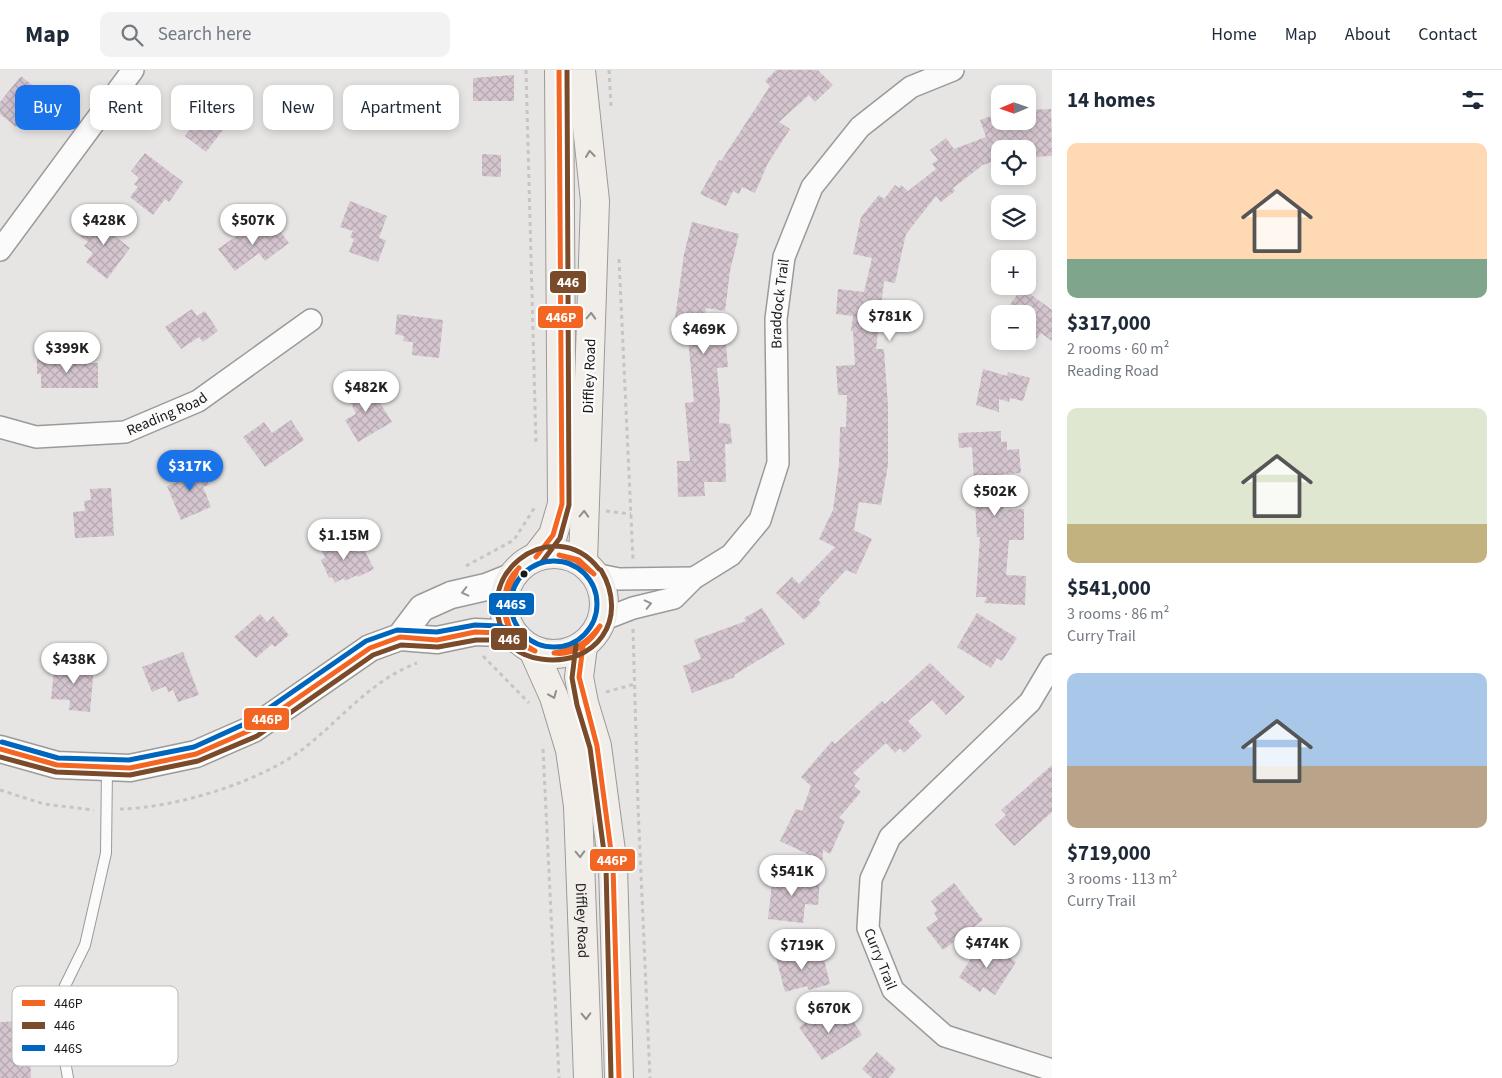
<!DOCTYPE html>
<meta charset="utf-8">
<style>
:root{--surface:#fff;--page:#f2f2f3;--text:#1f2937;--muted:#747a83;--line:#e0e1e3;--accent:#1a73e8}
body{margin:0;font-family:"Source Sans 3",sans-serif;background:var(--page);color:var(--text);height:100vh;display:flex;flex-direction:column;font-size:19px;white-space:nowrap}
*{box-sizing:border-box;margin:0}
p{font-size:16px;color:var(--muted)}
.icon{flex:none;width:28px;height:28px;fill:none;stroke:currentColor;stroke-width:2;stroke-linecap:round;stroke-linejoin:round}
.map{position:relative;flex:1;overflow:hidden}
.details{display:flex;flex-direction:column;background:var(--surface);width:450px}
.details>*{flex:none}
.top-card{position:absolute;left:15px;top:15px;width:475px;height:45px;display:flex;gap:10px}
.needle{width:32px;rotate:268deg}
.tools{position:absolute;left:991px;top:15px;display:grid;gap:10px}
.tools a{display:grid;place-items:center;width:45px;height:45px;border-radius:10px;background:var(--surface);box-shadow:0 2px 8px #0003;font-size:25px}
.price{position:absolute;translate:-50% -42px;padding:0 11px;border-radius:18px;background:#fff;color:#222;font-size:16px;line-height:32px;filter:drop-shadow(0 1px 2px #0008)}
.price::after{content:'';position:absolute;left:50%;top:30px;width:15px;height:11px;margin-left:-8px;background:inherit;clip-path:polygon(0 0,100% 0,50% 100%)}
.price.on{background:var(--accent);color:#fff}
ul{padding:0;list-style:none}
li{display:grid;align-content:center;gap:10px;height:265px;padding:0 15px}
li span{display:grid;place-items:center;height:155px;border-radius:10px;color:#555}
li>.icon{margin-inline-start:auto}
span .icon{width:90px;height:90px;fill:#fffc;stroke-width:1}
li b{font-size:21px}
h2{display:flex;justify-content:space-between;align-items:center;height:60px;padding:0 15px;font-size:21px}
.chip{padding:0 18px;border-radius:10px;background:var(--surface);box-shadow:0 2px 8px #0003;font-size:18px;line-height:45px}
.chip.on{background:var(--accent);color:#fff}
header{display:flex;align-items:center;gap:30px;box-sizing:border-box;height:70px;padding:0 25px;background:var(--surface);border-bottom:1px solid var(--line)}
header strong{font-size:24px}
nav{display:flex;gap:28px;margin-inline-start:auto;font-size:18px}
.search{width:350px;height:45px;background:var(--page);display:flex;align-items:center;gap:12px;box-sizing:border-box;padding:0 18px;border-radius:10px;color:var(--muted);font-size:19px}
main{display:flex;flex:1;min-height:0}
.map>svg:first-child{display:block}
</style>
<header>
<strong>Map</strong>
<div class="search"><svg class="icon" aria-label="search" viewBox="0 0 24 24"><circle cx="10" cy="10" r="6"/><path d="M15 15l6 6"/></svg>Search here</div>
<nav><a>Home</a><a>Map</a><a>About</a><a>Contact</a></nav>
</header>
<main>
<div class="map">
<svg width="1052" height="1008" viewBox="0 0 1052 1008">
<defs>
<pattern id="building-cross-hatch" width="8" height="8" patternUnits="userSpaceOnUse" patternTransform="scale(1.25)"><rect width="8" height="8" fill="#d4c5ce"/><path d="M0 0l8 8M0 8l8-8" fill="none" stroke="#b5a8b0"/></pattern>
</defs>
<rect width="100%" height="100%" fill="#e6e5e4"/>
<path fill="url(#building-cross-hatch)" d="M776,0H818L833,15L815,32L809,25L779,52L790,59L768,93L755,123L742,117L739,124L733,121L726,136L700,124L719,90L721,91L770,16L765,11Z
M514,5V31H473V8Z
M21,6L49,29L37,44L31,39L16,57L0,44V32Z
M195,17L233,47L206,82L185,66L192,57L184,51L189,44L180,36Z
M1051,39L1052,86L1028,87V79H1000V89L983,95L953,118L955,121L941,132L936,126L906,164L895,213L884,211L876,279H884L888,336V395L881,435L859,432L854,460L872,469L856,504L846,500L818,530L821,533L804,550L776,523L792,507L799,514L835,477L819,469L833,440L839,395L840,357H846L847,325H838L836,296L855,295L853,261H851L853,246L836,244L838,219L864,222L872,188L853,184L861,147L879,125L884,129L895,115L899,118L901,115L908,121L936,99L932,94L938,90L930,80L946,68L954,79L986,67L980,50L1000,43V51H1028V40Z
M145,83L183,112L169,132L165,129L153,145L130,127L138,117L134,114L139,108L131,101Z
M482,84L501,85V107L482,106Z
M350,131L387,146L379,168L386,170L378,192L349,182L354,169L350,167L353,161L340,157Z
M99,142L117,156L111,163L130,178L107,209L86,192L93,183L84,176L88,172L80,166Z
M692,152L739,164L730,201L725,241L706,238L700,276L726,275L728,297L717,298L720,332L719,353L730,354L732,374H725L726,412H704L705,426L678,427L677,391H690L685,333L694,332L687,258L674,256L684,184Z
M274,153L289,173L265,191L259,183L235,201L218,179L245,160L248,163L256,157L260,164Z
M1022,218L1052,240V271L1041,263L1035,271L1028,267V244H1003Z
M192,239L197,246L205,241L218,261L203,272L199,267L181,279L165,257Z
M397,244L443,250L439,288L412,285L413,272L403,271L404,266L395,264Z
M37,289H73V293H98V318H41V304H37Z
M983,299L1007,306L1008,302L1030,308L1023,331L1010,328L1009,332L999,329V342L976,335Z
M367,312L392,352L358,372L345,350L356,344L347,325Z
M291,350L304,370L265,397L243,367L264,352L272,363Z
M1001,361V372L1007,371V380L1019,379L1021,403L1003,404L1004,440L1024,439V470H1009L1006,505L1026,506L1025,535L984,533L987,527H976L980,467H977L972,377L959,378L958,363Z
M200,392L209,415L203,417L211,437L181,450L167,416L184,409L180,400Z
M111,418L114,466L75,468L73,442L85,441L84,431L91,430L90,419Z
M334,468L339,479L352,473L357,482L365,481L374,499L358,507L357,505L345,511L344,508L335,513L332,507L329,508L321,490L325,487L319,476Z
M762,538L785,574L734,605L735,607L692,623L683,596L701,589L694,570L746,551L744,548Z
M977,543L1017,568L1002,591L997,588L991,598L957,577Z
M260,544L267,552L273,546L289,565L275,577L272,574L256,588L234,567Z
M183,582L199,625L178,632L173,620L168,622L166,616L152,622L142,597Z
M55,592L94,596L90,642L69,640L70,630L51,629Z
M930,593L965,627L946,645L932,630L908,651L922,666L904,683L900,678L895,683L886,673L853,703L860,709L854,716L861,722L839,748L845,751L830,784L823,780L822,791L780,771L796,739L802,741L811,716L801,707L832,671L835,674L882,631L885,634Z
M1052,695V742L1014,776L995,755L1006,745L1001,740Z
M773,804L820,809L818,835L805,834L803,853L768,849Z
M954,813L983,850L943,880L926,858L938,849L934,843L937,840L931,831Z
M983,870L1016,892L995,925L983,917L980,922L959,907Z
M800,877L804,890L823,885L830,914L809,920L807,916L785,922L775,884Z
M823,941L831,954L838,950L841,955L851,948L862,965L822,990L799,957Z
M29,951L31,1008H0V952Z
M877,982L896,999L889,1008H872L862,999Z"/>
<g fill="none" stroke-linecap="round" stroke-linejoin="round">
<g stroke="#9b9a99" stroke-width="12">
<path id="service" d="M68,1008L59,958L60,926L85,875L106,783L107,698"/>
</g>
<g stroke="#9b9a99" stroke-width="24">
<g id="minor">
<path d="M0,180L133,0"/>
<path id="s1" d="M0,357L36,367L125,362L198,331L311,250"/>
<path d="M594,504L619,509L694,508"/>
<path id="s2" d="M602,550L633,538L674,528L694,508L731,485L760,450L778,393L776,249L784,187L812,117L860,57L911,17L953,0"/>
<path id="s3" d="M1052,595L1030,632L890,767L871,809L868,858L893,920L945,966L1052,1000"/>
</g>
</g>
<g stroke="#9b9a99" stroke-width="29">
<path id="tertiary" d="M400,567L422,538L451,525L486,517L511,507
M0,679L57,695L130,698L196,684L253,659L370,578L400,567L437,570L475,562L499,563L519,570"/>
</g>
<g stroke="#9b9a99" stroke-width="30">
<g id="secondary">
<path d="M581,0L595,131L583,492"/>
<circle cx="554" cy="534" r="50"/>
<path d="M536,487L553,465L562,434L559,0"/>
<path d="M583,576L579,607L584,633L597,676L613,796L619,1008"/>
<path id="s4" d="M533,580L554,627L570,680L578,736L588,1008"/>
</g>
</g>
<path stroke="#c5c5c4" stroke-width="3" stroke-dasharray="4 4" stroke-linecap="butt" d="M526,0L536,374
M609,0L611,36
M619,189L633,490
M606,441L631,444
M466,496L514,470L535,437
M633,559L638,736L650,1008
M483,586L529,633
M606,622L635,614
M543,679L559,1008
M0,720L44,734L94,740
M120,739C176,738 265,711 308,675C344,646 372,610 417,593"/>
<use href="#service" stroke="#fbfbfb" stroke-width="10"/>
<use href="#minor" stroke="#fbfbfb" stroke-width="21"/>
<use href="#tertiary" stroke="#fbfbfb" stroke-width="26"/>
<use href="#secondary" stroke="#f1eee9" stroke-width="28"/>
<g stroke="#fff" stroke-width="9">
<path id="bus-1" d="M559,485L575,490L594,504
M559,485L579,490L594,504
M536,487L553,465L562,434L559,0
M519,498C505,519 498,550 519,570C523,574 530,578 535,581
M519,498C500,515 499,552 518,571C522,575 530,579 535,581
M583,576L579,607L597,676L613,796L619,1008
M554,583C574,586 591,572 600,556
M554,583C577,579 586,574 600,556
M0,679L57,695L130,698L196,684L253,659L370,578L400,567L437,570L475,562L499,563L519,570"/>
</g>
<g stroke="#fff" stroke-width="9">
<path id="bus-2" d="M542,492L560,468L569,435L567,0
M599,499C552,439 462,509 511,574C517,583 531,588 541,589C596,597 630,549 601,500
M576,575L572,608L577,635L590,678L606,797L611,1008
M0,687L56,702L130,705L198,691L257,666L373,585L401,575L438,577L476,570H498L517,577"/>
</g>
<g stroke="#fff" stroke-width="9">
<path id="bus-3" d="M511 534a43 43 0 1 1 86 0a43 43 0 1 1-86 0Z
M2,672L58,688L129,690L194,677L249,652L366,571L397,560L437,562L475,555L500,556L521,563"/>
</g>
<use href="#bus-1" stroke="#f26522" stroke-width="5"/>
<use href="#bus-2" stroke="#7a4b2a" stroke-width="5"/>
<use href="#bus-3" stroke="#0065bd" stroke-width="5"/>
</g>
<defs><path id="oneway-chevron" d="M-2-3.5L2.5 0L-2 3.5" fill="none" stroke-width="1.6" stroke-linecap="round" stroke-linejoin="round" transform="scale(1.25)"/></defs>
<g stroke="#908e8a">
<use href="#oneway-chevron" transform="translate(590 84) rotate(-96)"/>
<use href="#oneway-chevron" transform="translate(591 246) rotate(-88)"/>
<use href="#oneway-chevron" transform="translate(584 444) rotate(-88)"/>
<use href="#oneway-chevron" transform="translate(553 625) rotate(68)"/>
<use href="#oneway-chevron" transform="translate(580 784) rotate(88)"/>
<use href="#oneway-chevron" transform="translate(586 946) rotate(88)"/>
</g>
<g stroke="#959594">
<use href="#oneway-chevron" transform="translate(465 522) rotate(166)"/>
<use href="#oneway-chevron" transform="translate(648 534) rotate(-13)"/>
</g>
<circle fill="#191817" stroke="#fff" stroke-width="2" cx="524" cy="504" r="4.5"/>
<g text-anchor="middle" stroke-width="4" stroke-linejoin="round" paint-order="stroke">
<g font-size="15" fill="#191817" stroke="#fff">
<text dy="5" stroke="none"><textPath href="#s2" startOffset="412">Braddock Trail</textPath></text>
<text transform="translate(589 306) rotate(-88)" y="5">Diffley Road</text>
<text dy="5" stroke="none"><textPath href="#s1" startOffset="172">Reading Road</textPath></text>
<text dy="5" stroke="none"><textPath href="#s4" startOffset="278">Diffley Road</textPath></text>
<text dy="5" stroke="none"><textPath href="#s3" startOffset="366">Curry Trail</textPath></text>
</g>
</g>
<rect x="12" y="916" width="166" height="80" rx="8" fill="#fff" stroke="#babab9" stroke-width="1"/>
<rect x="22" y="930" width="23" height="6" fill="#f26522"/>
<rect x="22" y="952" width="23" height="7" fill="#7a4b2a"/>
<rect x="22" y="975" width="23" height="6" fill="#0065bd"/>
<g font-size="14" fill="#191817">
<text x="54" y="938">446P</text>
<text x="54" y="960">446</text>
<text x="54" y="983">446S</text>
</g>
<g stroke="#fff" stroke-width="2">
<rect x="549" y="200" width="38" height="24" rx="5" fill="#7a4b2a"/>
<rect x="537" y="235" width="47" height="24" rx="5" fill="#f26522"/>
<rect x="488" y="522" width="47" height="24" rx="5" fill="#0065bd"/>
<rect x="490" y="557" width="38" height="24" rx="5" fill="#7a4b2a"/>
<rect x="243" y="637" width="47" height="24" rx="5" fill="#f26522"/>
<rect x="589" y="778" width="47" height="24" rx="5" fill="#f26522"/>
</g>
<g font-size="14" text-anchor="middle" font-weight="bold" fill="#fff">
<text x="568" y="217">446</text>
<text x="561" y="252">446P</text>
<text x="511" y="539">446S</text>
<text x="509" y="574">446</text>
<text x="267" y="654">446P</text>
<text x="612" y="795">446P</text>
</g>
</svg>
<div class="tools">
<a><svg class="needle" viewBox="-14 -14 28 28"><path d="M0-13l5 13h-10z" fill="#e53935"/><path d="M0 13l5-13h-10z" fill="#747a83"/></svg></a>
<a><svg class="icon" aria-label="locate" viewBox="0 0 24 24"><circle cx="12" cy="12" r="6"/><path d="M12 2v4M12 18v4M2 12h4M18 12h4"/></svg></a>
<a><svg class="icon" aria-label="layers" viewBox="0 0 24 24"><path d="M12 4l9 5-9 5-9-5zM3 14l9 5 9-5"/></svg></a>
<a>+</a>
<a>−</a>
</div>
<b class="price" style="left:104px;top:176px">$428K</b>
<b class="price" style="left:253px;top:176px">$507K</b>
<b class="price" style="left:890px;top:272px">$781K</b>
<b class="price" style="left:704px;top:285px">$469K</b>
<b class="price" style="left:67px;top:304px">$399K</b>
<b class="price" style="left:366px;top:343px">$482K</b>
<b class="price on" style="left:190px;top:422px">$317K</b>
<b class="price" style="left:995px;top:447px">$502K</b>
<b class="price" style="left:344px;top:491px">$1.15M</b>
<b class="price" style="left:74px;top:615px">$438K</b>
<b class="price" style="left:792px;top:827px">$541K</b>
<b class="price" style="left:987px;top:899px">$474K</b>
<b class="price" style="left:802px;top:901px">$719K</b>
<b class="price" style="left:829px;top:964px">$670K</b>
<div class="top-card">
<a class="chip on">Buy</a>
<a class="chip">Rent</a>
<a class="chip">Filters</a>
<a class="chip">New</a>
<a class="chip">Apartment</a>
</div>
</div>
<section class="details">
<h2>14 homes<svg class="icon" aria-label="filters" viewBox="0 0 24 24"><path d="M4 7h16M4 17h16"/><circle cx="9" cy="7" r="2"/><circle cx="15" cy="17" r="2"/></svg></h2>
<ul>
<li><span style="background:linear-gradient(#ffd9b3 75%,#7fa58c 0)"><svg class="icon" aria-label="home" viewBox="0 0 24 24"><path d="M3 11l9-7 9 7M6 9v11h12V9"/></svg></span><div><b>$317,000</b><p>2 rooms · 60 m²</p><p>Reading Road</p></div></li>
<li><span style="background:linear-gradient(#dfe7d0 75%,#c2b280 0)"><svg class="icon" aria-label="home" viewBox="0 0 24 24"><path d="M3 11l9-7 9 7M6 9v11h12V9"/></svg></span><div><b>$541,000</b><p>3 rooms · 86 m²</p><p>Curry Trail</p></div></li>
<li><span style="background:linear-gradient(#a9c7e8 60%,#b9a48a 0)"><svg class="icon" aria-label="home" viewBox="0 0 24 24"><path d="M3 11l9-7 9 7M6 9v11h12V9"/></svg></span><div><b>$719,000</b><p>3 rooms · 113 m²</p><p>Curry Trail</p></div></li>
</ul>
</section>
</main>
